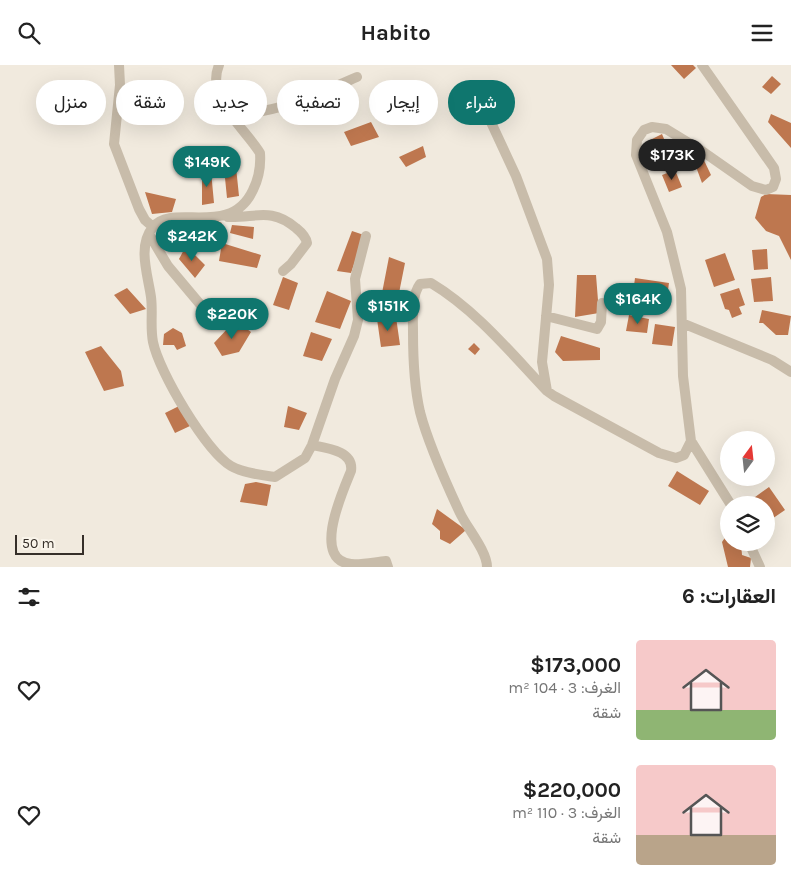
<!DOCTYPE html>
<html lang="ar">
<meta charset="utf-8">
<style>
:root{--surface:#fff;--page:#f2f2f2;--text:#222;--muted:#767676;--accent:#0f766e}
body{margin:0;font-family:Karla,Vazirmatn,sans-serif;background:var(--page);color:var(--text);direction:rtl;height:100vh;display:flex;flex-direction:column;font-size:19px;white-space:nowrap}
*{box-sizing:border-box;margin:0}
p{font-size:16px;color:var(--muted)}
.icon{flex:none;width:28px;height:28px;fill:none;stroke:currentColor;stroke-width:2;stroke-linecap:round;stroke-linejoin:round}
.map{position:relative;height:502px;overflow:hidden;direction:ltr}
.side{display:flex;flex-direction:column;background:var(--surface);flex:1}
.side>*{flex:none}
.top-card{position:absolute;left:15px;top:15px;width:500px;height:45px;direction:rtl;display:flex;gap:10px}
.needle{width:32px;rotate:15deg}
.buttons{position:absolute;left:720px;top:366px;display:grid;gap:10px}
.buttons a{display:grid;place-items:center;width:55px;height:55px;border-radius:50%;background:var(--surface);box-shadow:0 5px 20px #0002;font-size:25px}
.scale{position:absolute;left:15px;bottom:12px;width:69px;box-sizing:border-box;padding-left:5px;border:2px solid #362f29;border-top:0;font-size:14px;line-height:18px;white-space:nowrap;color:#362f29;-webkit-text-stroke:4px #f9f4ea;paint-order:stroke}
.price{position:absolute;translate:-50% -42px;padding:0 11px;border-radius:18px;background:var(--accent);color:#fff;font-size:16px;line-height:32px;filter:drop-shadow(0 1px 2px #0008)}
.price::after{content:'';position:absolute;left:50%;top:30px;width:15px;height:11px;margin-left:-8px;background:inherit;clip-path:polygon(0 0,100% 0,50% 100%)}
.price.on{background:#222;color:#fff}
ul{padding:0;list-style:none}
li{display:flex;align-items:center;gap:15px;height:125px;padding:0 15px}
li span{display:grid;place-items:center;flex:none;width:140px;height:100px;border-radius:5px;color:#555}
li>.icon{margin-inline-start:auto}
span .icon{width:60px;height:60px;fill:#fffc;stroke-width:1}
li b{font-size:21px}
h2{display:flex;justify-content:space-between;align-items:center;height:60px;padding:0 15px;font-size:21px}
.chip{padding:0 18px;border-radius:22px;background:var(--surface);box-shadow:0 5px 20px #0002;font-size:18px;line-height:45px}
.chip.on{background:var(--accent);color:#fff}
header{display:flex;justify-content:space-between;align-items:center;height:65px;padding:0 15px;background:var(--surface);font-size:22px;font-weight:700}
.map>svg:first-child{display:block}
</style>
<header><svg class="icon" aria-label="menu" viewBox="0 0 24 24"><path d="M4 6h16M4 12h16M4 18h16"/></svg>Habito<svg class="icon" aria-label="search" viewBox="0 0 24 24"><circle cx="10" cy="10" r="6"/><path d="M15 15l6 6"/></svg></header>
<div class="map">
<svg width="791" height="502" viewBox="0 0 791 502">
<rect width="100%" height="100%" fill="#f1eade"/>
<path fill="#be774f" d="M671,0H693L696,3L684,14Z
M772,11L781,19L771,29L762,22Z
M211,27L217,47L209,49L202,30Z
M324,32L336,45L310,53L298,41Z
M771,49L791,58V83L768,57Z
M371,57L379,72L351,81L344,67Z
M662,69L672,93L660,96L650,75Z
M423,81L426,92L406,102L399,92Z
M701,89L711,110L702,118L692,91Z
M236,102L239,131L227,133L224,103Z
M675,105L682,122L669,127L662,110Z
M202,106H211L214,138L202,140Z
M145,127L176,134L172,147L152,149Z
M766,129L791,130V195L779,171L766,166L755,153L761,132Z
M208,152L222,158L211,181L194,167Z
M232,160L254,162L253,174L230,168Z
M352,166L364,170L351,208L337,206Z
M222,178L261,190L257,203L219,196Z
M186,181L205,200L195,213L179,194Z
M767,184L768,204L754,205L752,185Z
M725,188L735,215L714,222L705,195Z
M389,192L405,198L399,228H382Z
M577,210H596L599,248L575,252Z
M283,212L298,218L289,245L273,240Z
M771,212L773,236L754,237L751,214Z
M635,213L669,218L667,232L633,228Z
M127,223L146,244L130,249L114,230Z
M739,223L745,240L739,242L742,249L732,253L729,245L725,244L720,229Z
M327,226L351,236L340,264L315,257Z
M762,245L791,251L788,270H776L763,258H759Z
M629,250L649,254L647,268L626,266Z
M396,252L400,280L381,282L377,254Z
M240,259L251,267L239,287L222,291L214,278L230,261Z
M655,259L675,262L672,281L652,279Z
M173,263L182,268L186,281L177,285L174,280H163L164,269Z
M311,267L332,274L322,296L303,291Z
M561,271L600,283V295L563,296L555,287Z
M474,278L480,284L475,290L468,284Z
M101,281L121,306L124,321L104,326L85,287Z
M179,341L190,361L175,368L165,348Z
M288,341L307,348L299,365L284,362Z
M677,406L709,426L700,440L668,421Z
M256,417L271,420L267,441L240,437L245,419Z
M769,422L785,445L766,458V440H754L751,435Z
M437,444L466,465L450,479L440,474V466L432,459Z
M729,467V478H741L742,490L751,493L750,502H728L722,477Z"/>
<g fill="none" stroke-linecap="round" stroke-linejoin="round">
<path stroke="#c8bcaa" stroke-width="10" d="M119,0L120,20L114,79L139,144L145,155L153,162
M219,0C205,33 245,63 260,88C261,102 259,113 253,125C230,174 173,137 153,162C137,181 148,210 151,232C153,247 150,262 153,277C159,307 206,386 231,401C243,408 261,410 275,412L305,393L312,380L335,314L354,271L358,255L355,214L366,171
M232,49C276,49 318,29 357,12
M489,53L516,111L547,194L549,220L542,297L547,326
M228,152C256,153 271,142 296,163C301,167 306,172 307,178L291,199L283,206
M149,169L168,201L215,257
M546,251L597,264L601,257L602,238
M682,258L772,295L791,307
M691,376L731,440
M312,380C327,383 354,386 351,406C343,426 311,495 351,499C362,500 375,497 386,496L388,502
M749,478L760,502
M487,502C487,486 467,463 460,448C446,418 428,378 420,347C414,321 413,294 413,267C413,253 411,231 420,219L431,218C476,245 511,288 547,326L554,331L659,388L676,393L684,390L691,376L683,311L681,224L667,167L636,90L637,75L644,65L652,62L666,64L702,86L752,121L766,125L773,122L776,114L774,103L702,0"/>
</g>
</svg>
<div class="buttons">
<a><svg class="needle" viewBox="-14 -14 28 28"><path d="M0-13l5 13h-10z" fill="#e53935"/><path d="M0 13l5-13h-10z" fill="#767676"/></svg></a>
<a><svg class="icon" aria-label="layers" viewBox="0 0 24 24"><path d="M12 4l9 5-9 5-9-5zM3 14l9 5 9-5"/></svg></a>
</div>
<div class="scale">50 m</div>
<b class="price on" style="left:672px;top:116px">$173K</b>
<b class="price" style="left:207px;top:123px">$149K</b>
<b class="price" style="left:192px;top:197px">$242K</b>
<b class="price" style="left:638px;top:260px">$164K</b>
<b class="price" style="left:388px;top:267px">$151K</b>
<b class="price" style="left:232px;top:275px">$220K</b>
<div class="top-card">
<a class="chip on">شراء</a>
<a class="chip">إيجار</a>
<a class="chip">تصفية</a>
<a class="chip">جديد</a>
<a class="chip">شقة</a>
<a class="chip">منزل</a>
</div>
</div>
<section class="side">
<h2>العقارات: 6<svg class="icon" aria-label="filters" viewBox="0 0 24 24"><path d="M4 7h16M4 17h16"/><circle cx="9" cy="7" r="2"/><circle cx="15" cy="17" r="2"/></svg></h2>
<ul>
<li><span style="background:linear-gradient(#f6c9c9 70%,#8fb573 0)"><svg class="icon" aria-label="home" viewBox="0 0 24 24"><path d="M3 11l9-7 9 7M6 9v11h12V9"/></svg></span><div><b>$173,000</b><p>الغرف: 3 · 104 m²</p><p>شقة</p></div><svg class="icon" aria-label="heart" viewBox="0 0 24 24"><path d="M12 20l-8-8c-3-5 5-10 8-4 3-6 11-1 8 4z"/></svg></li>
<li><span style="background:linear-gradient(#f6c9c9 70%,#b9a48a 0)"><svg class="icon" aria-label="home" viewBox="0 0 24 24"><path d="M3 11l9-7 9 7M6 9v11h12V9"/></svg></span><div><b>$220,000</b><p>الغرف: 3 · 110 m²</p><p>شقة</p></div><svg class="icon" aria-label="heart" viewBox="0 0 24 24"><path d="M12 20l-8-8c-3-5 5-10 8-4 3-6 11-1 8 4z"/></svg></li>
</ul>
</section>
